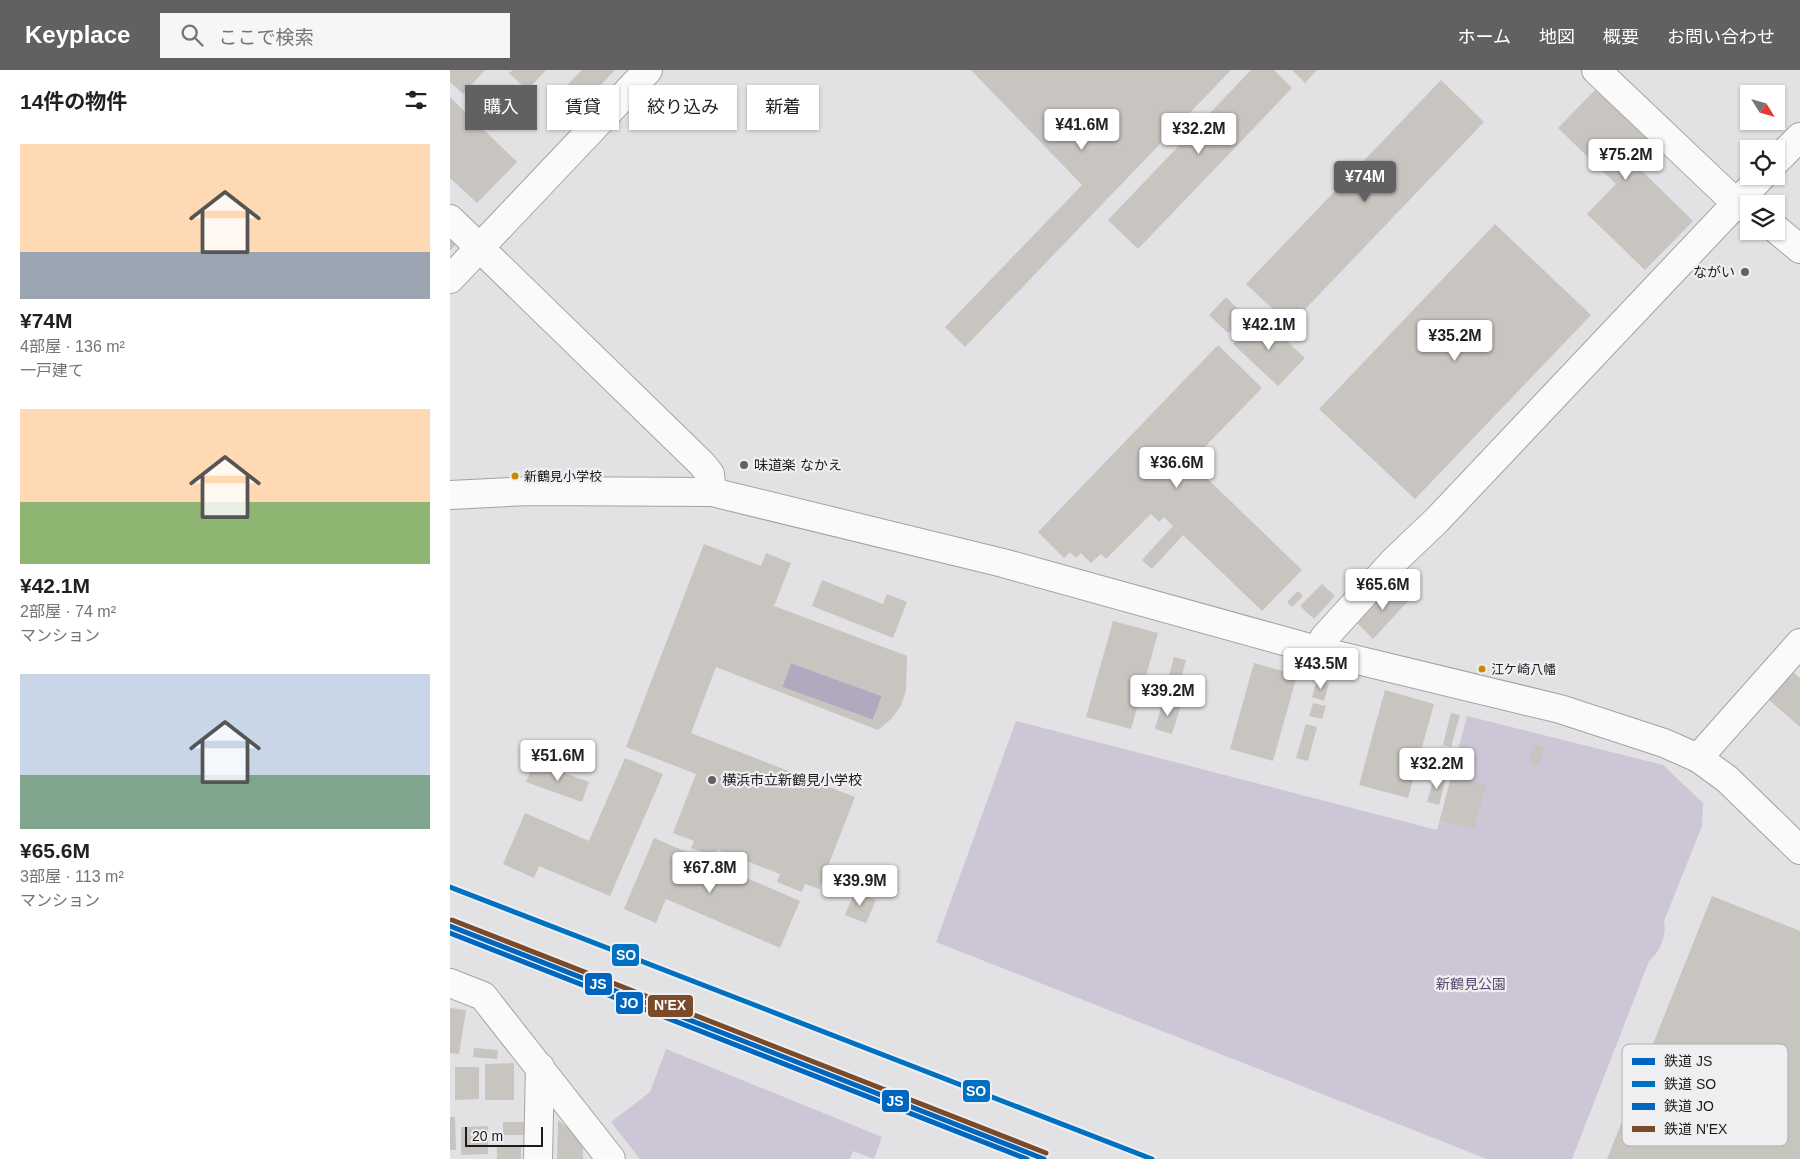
<!DOCTYPE html>
<html lang="ja">
<head>
<meta charset="utf-8">
<style>
  :root { --surface:#fff; --page:#f6f6f6; --text:#202124; --muted:#757577; --accent:#616062 }
  body { margin:0; font-family:Helvetica,"Noto Sans JP",sans-serif; background:var(--page); color:var(--text); height:100vh; display:flex; flex-direction:column; font-size:19px; white-space:nowrap }
  * { box-sizing:border-box; margin:0 }
  p { font-size:16px; color:var(--muted) }
  .icon { flex:none; width:28px; height:28px; fill:none; stroke:currentColor; stroke-width:2; stroke-linecap:round; stroke-linejoin:round }
  .map { position:relative; flex:1; overflow:hidden }
  .drawer { display:flex; flex-direction:column; background:var(--surface); width:450px }
  .drawer>* { flex:none }
  .guide { position:absolute; left:15px; top:15px; width:475px; height:45px; display:flex; gap:10px }
  .needle { width:32px; rotate:127deg }
  .fabs { position:absolute; left:1290px; top:15px; display:grid; gap:10px }
  .fabs a { display:grid; place-items:center; width:45px; height:45px; border-radius:0px; background:var(--surface); box-shadow:0 1px 4px #0004; font-size:25px }
  .scale { position:absolute; left:15px; bottom:12px; width:78px; box-sizing:border-box; padding-left:5px; border:2px solid #1c1b1d; border-top:0; font-size:14px; line-height:18px; white-space:nowrap; color:#1c1b1d; -webkit-text-stroke:4px #efeef1; paint-order:stroke }
  .price { position:absolute; translate:-50% -42px; padding:0 11px; border-radius:5px; background:#fff; color:#222; font-size:16px; line-height:32px; filter:drop-shadow(0 1px 2px #0008) }
  .price::after { content:''; position:absolute; left:50%; top:30px; width:15px; height:11px; margin-left:-8px; background:inherit; clip-path:polygon(0 0,100% 0,50% 100%) }
  .price.active { background:var(--accent); color:#fff }
  ul { padding:0; list-style:none }
  li { display:grid; align-content:center; gap:10px; height:265px; padding:0 20px }
  li span { display:grid; place-items:center; height:155px; border-radius:0px; color:#555 }
  li>.icon { margin-inline-start:auto }
  span .icon { width:90px; height:90px; fill:#fffc; stroke-width:1 }
  li b { font-size:21px }
  h2 { display:flex; justify-content:space-between; align-items:center; height:60px; padding:0 20px; font-size:21px }
  .chip { padding:0 18px; border-radius:0px; background:var(--surface); box-shadow:0 1px 4px #0004; font-size:18px; line-height:45px }
  .chip.active { background:var(--accent); color:#fff }
  header { display:flex; align-items:center; gap:30px; box-sizing:border-box; height:70px; padding:0 25px; background:var(--accent); color:#fff }
  header strong { font-size:24px }
  nav { display:flex; gap:28px; margin-inline-start:auto; font-size:18px }
  .search { width:350px; height:45px; background:var(--page); display:flex; align-items:center; gap:12px; box-sizing:border-box; padding:0 18px; border-radius:0px; color:var(--muted); font-size:19px }
  main { display:flex; flex:1; min-height:0 }
  .map>svg:first-child { display:block }
  .green { fill:#cdc6d7 }
  .water { fill:#b1aabe }
  .building { fill:#c8c4c0; fill-rule:evenodd }
  .lines { fill:none; stroke-linecap:round; stroke-linejoin:round }
  .minor-casing { stroke:#a3a2a4; stroke-width:30 }
  .minor { stroke:#fbfafb; stroke-width:28 }
  .rail-1-casing { stroke:#efeef1; stroke-width:9 }
  .rail-2-casing { stroke:#efeef1; stroke-width:9 }
  .rail-3-casing { stroke:#efeef1; stroke-width:9 }
  .rail-4-casing { stroke:#efeef1; stroke-width:9 }
  .rail-1 { stroke:#0065bd; stroke-width:5 }
  .rail-2 { stroke:#0071c1; stroke-width:5 }
  .rail-3 { stroke:#0067c0; stroke-width:5 }
  .rail-4 { stroke:#7a4b2a; stroke-width:5 }
  .poi-dot { fill:#616062; stroke:#efeef1; stroke-width:2 }
  .bus-dot { fill:#cb8a06; stroke:#efeef1; stroke-width:2 }
  .labels { text-anchor:middle; dominant-baseline:central; stroke-width:4.5; stroke-linejoin:round; paint-order:stroke }
  .bus-label { font-size:13px; fill:#1c1b1d; stroke:#efeef1; text-anchor:start }
  .poi-label { font-size:14px; fill:#1c1b1d; stroke:#efeef1; text-anchor:start }
  .park-label { font-size:14px; fill:#594874; stroke:#efeef1 }
  .key { fill:#efeef1; stroke:#b0afb1; stroke-width:1 }
  .key-label { font-size:14px; fill:#1c1b1d }
  .line-badge { stroke:#efeef1; stroke-width:2 }
  .badge-label { font-size:14px; text-anchor:middle; font-weight:bold; fill:#fff }
</style>
</head>
<body>
<header>
<strong>Keyplace</strong>
<div class="search"><svg class="icon" aria-label="search" viewBox="0 0 24 24"><circle cx="10" cy="10" r="6"/><path d="M15 15l6 6"/></svg>ここで検索</div>
<nav><a>ホーム</a><a>地図</a><a>概要</a><a>お問い合わせ</a></nav>
</header>
<main>
<section class="drawer">
<h2>14件の物件<svg class="icon" aria-label="filters" viewBox="0 0 24 24"><path d="M4 7h16M4 17h16"/><circle cx="9" cy="7" r="2"/><circle cx="15" cy="17" r="2"/></svg></h2>
<ul>
<li><span style="background:linear-gradient(#ffd9b3 70%,#9aa5b1 0)"><svg class="icon" aria-label="home" viewBox="0 0 24 24"><path d="M3 11l9-7 9 7M6 9v11h12V9"/></svg></span><div><b>¥74M</b><p>4部屋 · 136 m²</p><p>一戸建て</p></div></li>
<li><span style="background:linear-gradient(#ffd9b3 60%,#8fb573 0)"><svg class="icon" aria-label="home" viewBox="0 0 24 24"><path d="M3 11l9-7 9 7M6 9v11h12V9"/></svg></span><div><b>¥42.1M</b><p>2部屋 · 74 m²</p><p>マンション</p></div></li>
<li><span style="background:linear-gradient(#c9d6e8 65%,#7fa58c 0)"><svg class="icon" aria-label="home" viewBox="0 0 24 24"><path d="M3 11l9-7 9 7M6 9v11h12V9"/></svg></span><div><b>¥65.6M</b><p>3部屋 · 113 m²</p><p>マンション</p></div></li>
</ul>
</section>
<div class="map">
<svg width="1350" height="1089" viewBox="0 0 1350 1089">
  <rect width="100%" height="100%" fill="#e2e1e3"/>
  <g class="green">
    <path d="M1017,646L1213,695L1253,733L1252,756L1214,851C1217,864 1210,883 1199,891L1122,1089H1037L486,872L566,651L987,760Z"/>
    <polygon points="216,979 432,1067 424,1089 403,1081 400,1089 190,1089 161,1052 200,1022"/>
  </g>
  <polygon class="water" points="341,593 432,626 423,650 332,617"/>
  <g class="building">
    <polygon points="0,0 35,0 13,24 0,12"/>
    <polygon points="63,0 96,0 77,20 59,3"/>
    <polygon points="132,0 165,0 114,53 97,36"/>
    <polygon points="521,0 781,0 515,277 495,257 632,115"/>
    <polygon points="801,0 824,0 842,18 688,179 658,150"/>
    <polygon points="842,0 867,0 855,13"/>
    <polygon points="991,10 1034,52 840,255 796,214"/>
    <polygon points="1146,19 1211,82 1192,101 1243,151 1195,200 1137,144 1166,114 1108,58"/>
    <polygon points="0,27 67,92 27,133 0,108"/>
    <polygon points="1045,154 1141,245 965,429 869,339"/>
    <polygon points="0,166 7,173 0,181"/>
    <polygon points="776,227 795,246 778,263 759,245"/>
    <polygon points="810,246 855,288 828,316 783,274"/>
    <polygon points="768,275 812,318 740,392 852,500 812,541 733,465 702,499 692,490 723,456 714,447 709,452 701,444 656,489 651,484 641,493 631,483 626,488 620,482 614,488 588,462"/>
    <path d="M254,474L311,496L316,483L341,493L324,536L457,586L456,620L451,636L441,649L428,660L266,597L241,663L405,727L369,819L355,814L352,822L327,812L330,804L268,780L263,786L241,778L244,771L223,763L246,704L176,677ZM341,593L432,626L423,650L332,617Z"/>
    <polygon points="372,510 433,534 437,524 457,532 443,568 362,536"/>
    <polygon points="943,513 960,529 923,569 907,553"/>
    <polygon points="872,514 885,526 864,549 850,536"/>
    <polygon points="848,521 853,526 842,537 837,532"/>
    <polygon points="663,551 708,563 681,659 636,647"/>
    <polygon points="724,587 736,590 726,628 714,624"/>
    <polygon points="804,593 847,605 823,691 780,679"/>
    <polygon points="1343,602 1350,608 1350,657 1319,630"/>
    <polygon points="867,610 879,613 874,631 862,627"/>
    <polygon points="935,620 984,634 958,728 909,715"/>
    <polygon points="713,630 731,635 722,664 705,659"/>
    <polygon points="863,633 876,636 872,649 859,646"/>
    <polygon points="1001,643 1010,645 1001,677 993,675"/>
    <polygon points="856,654 867,657 858,691 846,688"/>
    <polygon points="1084,674 1094,677 1088,696 1079,693"/>
    <polygon points="991,683 1003,686 999,699 987,696"/>
    <polygon points="175,688 213,704 160,826 89,796 84,808 53,794 75,743 139,771"/>
    <polygon points="84,692 139,712 132,732 76,712"/>
    <polygon points="985,705 996,708 989,735 977,732"/>
    <polygon points="1002,706 1036,715 1024,759 990,750"/>
    <polygon points="204,768 350,831 330,878 216,829 206,853 174,839"/>
    <polygon points="405,821 426,830 416,853 395,845"/>
    <polygon points="1262,826 1350,861 1350,1089 1157,1089"/>
    <polygon points="0,938 16,940 9,984 0,983"/>
    <polygon points="24,978 48,980 47,989 23,987"/>
    <polygon points="64,993 64,1030 35,1030 35,994"/>
    <polygon points="5,997 29,997 29,1029 5,1030"/>
    <polygon points="0,1047 5,1047 6,1080 0,1080"/>
    <polygon points="108,1050 133,1071 133,1089 107,1089"/>
    <rect x="53" y="1052" width="22" height="13"/>
    <polygon points="38,1056 38,1084 11,1085 11,1057"/>
    <polygon points="71,1075 71,1089 47,1089 47,1076"/>
  </g>
  <g class="lines">
    <defs>
      <g id="minor">
        <polyline points="1146,0 1286,133 1299,140"/>
        <polyline points="1326,91 1350,67"/>
        <polyline points="0,149 252,394 260,404 262,422"/>
        <polyline points="1326,159 1350,179"/>
        <polyline points="0,209 198,0"/>
        <polyline points="0,425 79,421 262,422 553,493 870,581 1110,639 1214,673 1248,688 1277,709 1350,780"/>
        <polyline points="870,581 874,568 943,492 987,450 1312,106"/>
        <polyline points="1248,688 1350,573"/>
        <polyline points="0,913 33,926 161,1089"/>
        <polyline points="88,1089 90,997"/>
      </g>
    </defs>
    <use href="#minor" class="minor-casing"/>
    <use href="#minor" class="minor"/>
    <defs>
      <polyline id="rail-1" points="0,856 594,1089"/>
      <polyline id="rail-2" points="0,817 702,1089"/>
      <polyline id="rail-3" points="0,863 577,1089"/>
      <polyline id="rail-4" points="2,850 596,1083"/>
    </defs>
    <use href="#rail-1" class="rail-1-casing"/>
    <use href="#rail-2" class="rail-2-casing"/>
    <use href="#rail-3" class="rail-3-casing"/>
    <use href="#rail-4" class="rail-4-casing"/>
    <use href="#rail-1" class="rail-1"/>
    <use href="#rail-2" class="rail-2"/>
    <use href="#rail-3" class="rail-3"/>
    <use href="#rail-4" class="rail-4"/>
  </g>
  <g class="poi-dot">
    <circle cx="1295" cy="202" r="5"/>
    <circle cx="294" cy="395" r="5"/>
    <circle cx="262" cy="710" r="5"/>
  </g>
  <g class="bus-dot">
    <circle cx="65" cy="406" r="4.5"/>
    <circle cx="1032" cy="599" r="4.5"/>
  </g>
  <g class="labels">
    <g class="bus-label">
      <text x="74" y="406">新鶴見小学校</text>
      <text x="1041" y="599">江ケ崎八幡</text>
    </g>
    <g class="poi-label">
      <text x="1285" y="202" text-anchor="end">ながい</text>
      <text x="304" y="395">味道楽 なかえ</text>
      <text x="272" y="710">横浜市立新鶴見小学校</text>
    </g>
    <g class="park-label">
      <text x="1021" y="914">新鶴見公園</text>
    </g>
  </g>
  <rect x="1172" y="974" width="166" height="102" rx="8" class="key"/>
  <rect x="1182" y="988" width="23" height="7" fill="#0065bd"/>
  <rect x="1182" y="1011" width="23" height="6" fill="#0071c1"/>
  <rect x="1182" y="1033" width="23" height="7" fill="#0067c0"/>
  <rect x="1182" y="1056" width="23" height="6" fill="#7a4b2a"/>
  <g class="key-label">
    <text x="1214" y="996">鉄道 JS</text>
    <text x="1214" y="1019">鉄道 SO</text>
    <text x="1214" y="1041">鉄道 JO</text>
    <text x="1214" y="1064">鉄道 N'EX</text>
  </g>
  <g class="line-badge">
    <rect x="161" y="873" width="29" height="24" rx="5" fill="#0071c1"/>
    <rect x="134" y="902" width="29" height="24" rx="5" fill="#0065bd"/>
    <rect x="165" y="921" width="29" height="24" rx="5" fill="#0067c0"/>
    <rect x="197" y="924" width="47" height="24" rx="5" fill="#7a4b2a"/>
    <rect x="512" y="1009" width="29" height="24" rx="5" fill="#0071c1"/>
    <rect x="431" y="1019" width="29" height="24" rx="5" fill="#0065bd"/>
  </g>
  <g class="badge-label">
    <text x="176" y="890">SO</text>
    <text x="148" y="919">JS</text>
    <text x="179" y="938">JO</text>
    <text x="220" y="940">N'EX</text>
    <text x="526" y="1026">SO</text>
    <text x="445" y="1036">JS</text>
  </g>
</svg>
<div class="fabs">
<a><svg class="needle" viewBox="-14 -14 28 28"><path d="M0-13l5 13h-10z" fill="#e53935"/><path d="M0 13l5-13h-10z" fill="#757577"/></svg></a>
<a><svg class="icon" aria-label="locate" viewBox="0 0 24 24"><circle cx="12" cy="12" r="6"/><path d="M12 2v4M12 18v4M2 12h4M18 12h4"/></svg></a>
<a><svg class="icon" aria-label="layers" viewBox="0 0 24 24"><path d="M12 4l9 5-9 5-9-5zM3 14l9 5 9-5"/></svg></a>
</div>
<div class="scale">20 m</div>
<b class="price" style="left:632px;top:81px">¥41.6M</b>
<b class="price" style="left:749px;top:85px">¥32.2M</b>
<b class="price" style="left:1176px;top:111px">¥75.2M</b>
<b class="price active" style="left:915px;top:133px">¥74M</b>
<b class="price" style="left:819px;top:281px">¥42.1M</b>
<b class="price" style="left:1005px;top:292px">¥35.2M</b>
<b class="price" style="left:727px;top:419px">¥36.6M</b>
<b class="price" style="left:933px;top:541px">¥65.6M</b>
<b class="price" style="left:871px;top:620px">¥43.5M</b>
<b class="price" style="left:718px;top:647px">¥39.2M</b>
<b class="price" style="left:108px;top:712px">¥51.6M</b>
<b class="price" style="left:987px;top:720px">¥32.2M</b>
<b class="price" style="left:260px;top:824px">¥67.8M</b>
<b class="price" style="left:410px;top:837px">¥39.9M</b>
<div class="guide">
<a class="chip active">購入</a>
<a class="chip">賃貸</a>
<a class="chip">絞り込み</a>
<a class="chip">新着</a>
</div>
</div>
</main>
</body>
</html>
